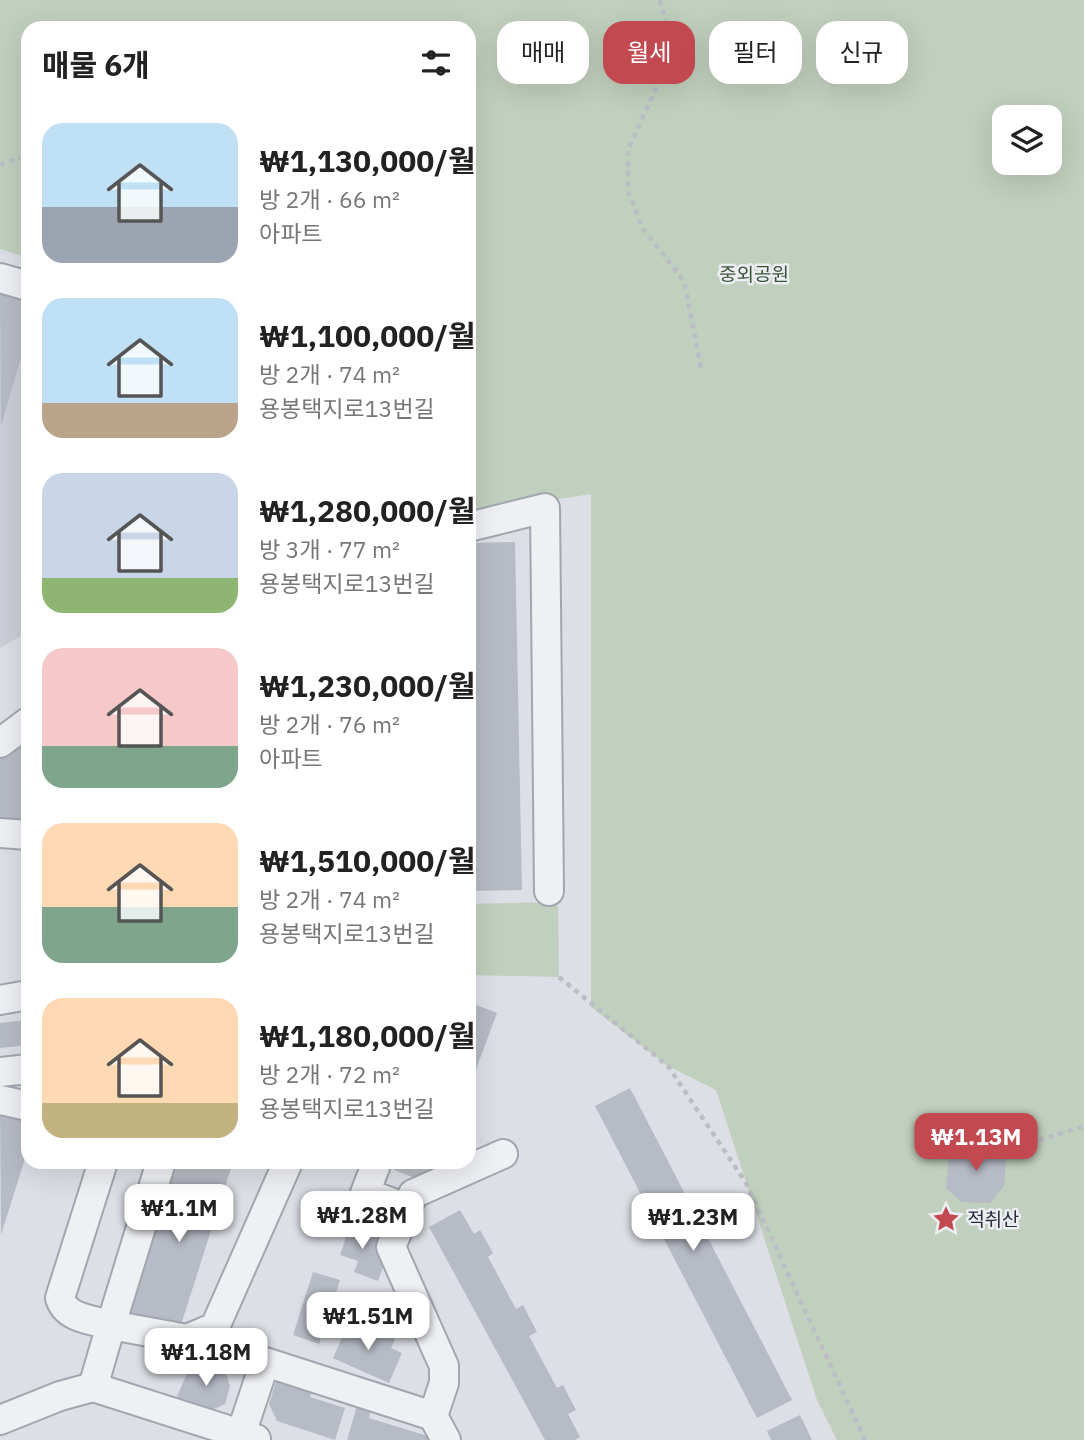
<!DOCTYPE html>
<html lang="ko">
<head>
<meta charset="utf-8">
<style>
  :root { --surface:#fff; --page:#f6f6f6; --text:#222; --muted:#767676; --accent:#c34951 }
  body { margin:0; font-family:"IBM Plex Sans","Noto Sans KR",sans-serif; background:var(--page); color:var(--text); height:100vh; display:flex; flex-direction:column; font-size:26px; white-space:nowrap }
  * { box-sizing:border-box; margin:0 }
  p { font-size:23px; color:var(--muted) }
  .icon { flex:none; width:38px; height:38px; fill:none; stroke:currentColor; stroke-width:2; stroke-linecap:round; stroke-linejoin:round }
  .map { position:relative; flex:1; overflow:hidden }
  .side { position:absolute; left:21px; top:21px; width:455px; height:1148px; display:flex; flex-direction:column; background:var(--surface); border-radius:21px; box-shadow:0 7px 28px #0002 }
  .side>* { flex:none }
  .top-card { position:absolute; left:497px; top:21px; width:481px; height:63px; display:flex; gap:14px }
  .fabs { position:absolute; left:992px; top:105px; display:grid; gap:14px }
  .fabs a { display:grid; place-items:center; width:70px; height:70px; border-radius:14px; background:var(--surface); box-shadow:0 7px 28px #0002; font-size:35px }
  .price { position:absolute; translate:-50% -60px; padding:0 16px; border-radius:14px; background:#fff; color:#222; font-size:23px; line-height:46px; filter:drop-shadow(0 2px 4px #0008) }
  .price::after { content:''; position:absolute; left:50%; top:42px; width:21px; height:16px; margin-left:-10px; background:inherit; clip-path:polygon(0 0,100% 0,50% 100%) }
  .price.selected { background:var(--accent); color:#fff }
  ul { padding:0; list-style:none }
  li { display:flex; align-items:center; gap:21px; height:175px; padding:0 21px }
  li span { display:grid; place-items:center; flex:none; width:196px; height:140px; border-radius:21px; color:#555 }
  li>.icon { margin-inline-start:auto }
  span .icon { width:84px; height:84px; fill:#fffc; stroke-width:1 }
  li b { font-size:30px }
  h2 { display:flex; justify-content:space-between; align-items:center; height:84px; padding:0 21px; font-size:30px }
  .chip { padding:0 24px; border-radius:21px; background:var(--surface); box-shadow:0 7px 28px #0002; font-size:24px; line-height:63px }
  .chip.selected { background:var(--accent); color:#fff }
  .map>svg:first-child { display:block }
  .built { fill:#cbced6 }
  .green { fill:#c1cfbe; fill-rule:evenodd }
  .building { fill:#b7bbc5 }
  .lines { fill:none; stroke-linecap:round; stroke-linejoin:round }
  .minor-casing { stroke:#a2a6ae; stroke-width:32 }
  .path { stroke:#bbbdc4; stroke-width:4.5; stroke-dasharray:5 5; stroke-linecap:butt }
  .minor { stroke:#eff0f4; stroke-width:28 }
  .labels { text-anchor:middle; dominant-baseline:central; stroke-width:5; stroke-linejoin:round; paint-order:stroke }
  .park-label { font-size:19px; fill:#395536; stroke:#eceef3 }
  .poi-label { font-size:19px; fill:#272d3a; stroke:#eceef3; text-anchor:start }
</style>
</head>
<body>
<div class="map">
<svg width="1084" height="1440" viewBox="0 0 1084 1440">
  <rect width="100%" height="100%" fill="#dcdfe5"/>
  <polygon class="built" points="0,275 28,279 28,632 0,648"/>
  <g class="green">
    <path d="M0,0H1084V1440H837L817,1400L716,1090L668,1066L591,1007V494L469,513V28H28V258L0,249ZM1004,117H1050V163H1004Z"/>
    <polygon points="558,902 559,977 469,975 469,904"/>
  </g>
  <g class="building">
    <polygon points="0,293 28,301 28,334 1,426"/>
    <polygon points="515,542 522,890 473,891 469,543"/>
    <polygon points="23,742 28,743 28,826 0,825 0,756"/>
    <polygon points="469,1002 497,1013 469,1088"/>
    <polygon points="27,1020 28,1045 0,1048 0,1023"/>
    <polygon points="630,1088 792,1400 757,1418 595,1106"/>
    <polygon points="0,1111 28,1123 28,1149 1,1235"/>
    <polygon points="964,1143 988,1143 1006,1157 1004,1186 990,1203 962,1202 946,1188 949,1157"/>
    <polygon points="177,1162 233,1162 178,1334 127,1318"/>
    <polygon points="397,1162 441,1162 433,1185 394,1170"/>
    <polygon points="460,1210 474,1234 480,1230 493,1253 488,1257 516,1309 523,1305 537,1332 529,1336 557,1388 563,1385 576,1410 568,1414 580,1437 575,1440 545,1440 429,1227"/>
    <polygon points="335,1223 382,1239 377,1252 387,1256 378,1281 354,1272 358,1261 340,1255 346,1237 332,1232"/>
    <polygon points="313,1272 340,1280 319,1344 293,1335"/>
    <polygon points="350,1320 395,1339 391,1348 402,1353 389,1383 333,1358"/>
    <polygon points="223,1364 230,1386 225,1404 210,1411 176,1399 188,1371"/>
    <polygon points="278,1375 314,1387 310,1397 345,1408 335,1440 277,1421 269,1404"/>
    <polygon points="357,1406 371,1410 369,1418 431,1437 430,1440 347,1440"/>
    <polygon points="800,1415 812,1440 771,1440 767,1431"/>
  </g>
  <g class="lines">
    <defs>
      <g id="minor">
        <polyline points="0,278 28,286"/>
        <polyline points="469,527 545,508 549,891"/>
        <polyline points="0,743 28,722"/>
        <polyline points="0,833 28,835"/>
        <polyline points="0,1000 28,995"/>
        <polyline points="0,1072 28,1069"/>
        <polyline points="0,1100 28,1106"/>
        <polyline points="161,1162 111,1325 187,1339 215,1327 288,1162"/>
        <polyline points="377,1162 365,1193 407,1208"/>
        <path d="M93,1387L111,1325C93,1320 66,1319 60,1298L103,1162"/>
        <polyline points="433,1416 444,1383 444,1366 391,1247 413,1194 503,1154"/>
        <polyline points="0,1420 60,1396 93,1387 256,1439"/>
        <polyline points="241,1434 265,1362 433,1416 446,1440"/>
      </g>
    </defs>
    <use href="#minor" class="minor-casing"/>
    <g class="path">
      <polyline points="660,0 668,33 662,75 628,150 628,191 643,229 684,281 702,373"/>
      <polyline points="0,165 20,157"/>
      <polyline points="559,977 668,1066 746,1183 865,1440"/>
      <polyline points="1020,1146 1084,1126"/>
    </g>
    <use href="#minor" class="minor"/>
  </g>
  <defs>
    <symbol id="sight-bare" viewBox="-9 -9 18 18"><path d="M0-6L1.8-2.2L6-1.7L2.9 1.2L3.7 5.4L0 3.3L-3.7 5.4L-2.9 1.2L-6-1.7L-1.8-2.2Z" fill="#c34951" stroke="#eceef3" stroke-width="2.5" paint-order="stroke"/></symbol>
  </defs>
  <g fill-rule="evenodd">
    <use href="#sight-bare" x="927" y="1200" width="38" height="38"/>
  </g>
  <g class="labels">
    <g class="park-label">
      <text x="754" y="274">중외공원</text>
    </g>
    <g class="poi-label">
      <text x="967" y="1219">적취산</text>
    </g>
  </g>
</svg>
<div class="fabs">
<a><svg class="icon" aria-label="layers" viewBox="0 0 24 24"><path d="M12 4l9 5-9 5-9-5zM3 14l9 5 9-5"/></svg></a>
</div>
<b class="price selected" style="left:976px;top:1173px">₩1.13M</b>
<b class="price" style="left:179px;top:1244px">₩1.1M</b>
<b class="price" style="left:362px;top:1251px">₩1.28M</b>
<b class="price" style="left:693px;top:1253px">₩1.23M</b>
<b class="price" style="left:368px;top:1352px">₩1.51M</b>
<b class="price" style="left:206px;top:1388px">₩1.18M</b>
<div class="top-card">
<a class="chip">매매</a>
<a class="chip selected">월세</a>
<a class="chip">필터</a>
<a class="chip">신규</a>
</div>
<section class="side">
<h2>매물 6개<svg class="icon" aria-label="filters" viewBox="0 0 24 24"><path d="M4 7h16M4 17h16"/><circle cx="9" cy="7" r="2"/><circle cx="15" cy="17" r="2"/></svg></h2>
<ul>
<li><span style="background:linear-gradient(#bfe0f5 60%,#9aa5b1 0)"><svg class="icon" aria-label="home" viewBox="0 0 24 24"><path d="M3 11l9-7 9 7M6 9v11h12V9"/></svg></span><div><b>₩1,130,000/월</b><p>방 2개 · 66 m²</p><p>아파트</p></div></li>
<li><span style="background:linear-gradient(#bfe0f5 75%,#b9a48a 0)"><svg class="icon" aria-label="home" viewBox="0 0 24 24"><path d="M3 11l9-7 9 7M6 9v11h12V9"/></svg></span><div><b>₩1,100,000/월</b><p>방 2개 · 74 m²</p><p>용봉택지로13번길</p></div></li>
<li><span style="background:linear-gradient(#c9d6e8 75%,#8fb573 0)"><svg class="icon" aria-label="home" viewBox="0 0 24 24"><path d="M3 11l9-7 9 7M6 9v11h12V9"/></svg></span><div><b>₩1,280,000/월</b><p>방 3개 · 77 m²</p><p>용봉택지로13번길</p></div></li>
<li><span style="background:linear-gradient(#f6c9c9 70%,#7fa58c 0)"><svg class="icon" aria-label="home" viewBox="0 0 24 24"><path d="M3 11l9-7 9 7M6 9v11h12V9"/></svg></span><div><b>₩1,230,000/월</b><p>방 2개 · 76 m²</p><p>아파트</p></div></li>
<li><span style="background:linear-gradient(#ffd9b3 60%,#7fa58c 0)"><svg class="icon" aria-label="home" viewBox="0 0 24 24"><path d="M3 11l9-7 9 7M6 9v11h12V9"/></svg></span><div><b>₩1,510,000/월</b><p>방 2개 · 74 m²</p><p>용봉택지로13번길</p></div></li>
<li><span style="background:linear-gradient(#ffd9b3 75%,#c2b280 0)"><svg class="icon" aria-label="home" viewBox="0 0 24 24"><path d="M3 11l9-7 9 7M6 9v11h12V9"/></svg></span><div><b>₩1,180,000/월</b><p>방 2개 · 72 m²</p><p>용봉택지로13번길</p></div></li>
</ul>
</section>
</div>
</body>
</html>
